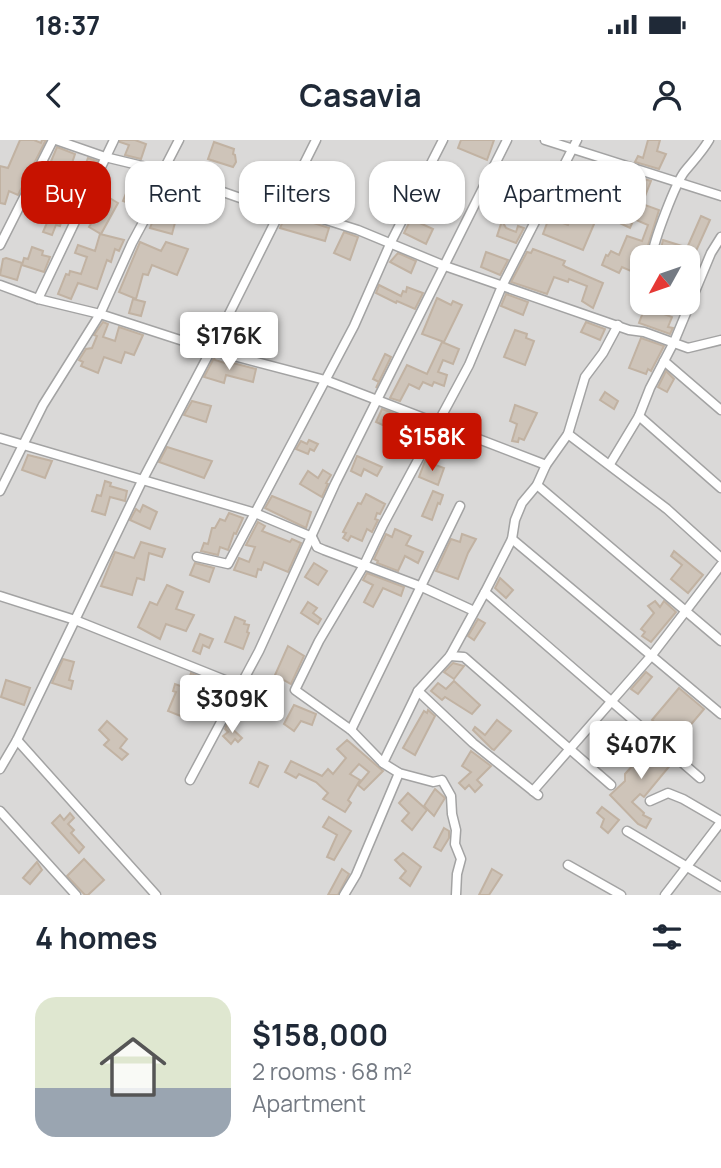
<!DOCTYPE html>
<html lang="en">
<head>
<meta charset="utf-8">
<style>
  :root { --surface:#fff; --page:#f2f2f3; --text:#1f2937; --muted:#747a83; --accent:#c71200 }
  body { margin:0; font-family:Manrope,sans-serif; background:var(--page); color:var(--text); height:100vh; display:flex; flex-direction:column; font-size:26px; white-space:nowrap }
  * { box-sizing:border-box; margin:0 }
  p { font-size:23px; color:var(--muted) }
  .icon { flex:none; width:38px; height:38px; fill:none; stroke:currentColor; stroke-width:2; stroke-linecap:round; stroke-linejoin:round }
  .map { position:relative; height:755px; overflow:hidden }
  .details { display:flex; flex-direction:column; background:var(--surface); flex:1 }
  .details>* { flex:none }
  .hud { position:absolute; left:21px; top:21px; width:679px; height:63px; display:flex; gap:14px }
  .needle { width:46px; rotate:230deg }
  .tools { position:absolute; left:630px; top:105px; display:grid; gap:14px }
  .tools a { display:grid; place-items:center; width:70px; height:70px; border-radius:14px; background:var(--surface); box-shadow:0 2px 5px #0004; font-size:35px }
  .price { position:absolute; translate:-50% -60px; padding:0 16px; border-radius:7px; background:#fff; color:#222; font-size:23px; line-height:46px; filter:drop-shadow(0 2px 4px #0008) }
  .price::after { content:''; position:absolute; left:50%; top:42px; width:21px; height:16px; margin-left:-10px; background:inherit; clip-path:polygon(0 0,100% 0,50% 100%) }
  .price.selected { background:var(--accent); color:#fff }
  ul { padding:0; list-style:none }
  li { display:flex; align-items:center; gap:21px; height:175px; padding:0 35px }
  li span { display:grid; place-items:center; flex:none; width:196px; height:140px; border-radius:21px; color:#555 }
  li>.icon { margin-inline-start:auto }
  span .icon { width:84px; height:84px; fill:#fffc; stroke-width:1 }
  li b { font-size:30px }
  h2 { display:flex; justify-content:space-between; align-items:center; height:84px; padding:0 35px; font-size:30px }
  .pill { padding:0 24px; border-radius:21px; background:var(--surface); box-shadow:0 2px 5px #0004; font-size:24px; line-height:63px }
  .pill.selected { background:var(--accent); color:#fff }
  .status { display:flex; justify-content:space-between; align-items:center; height:49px; padding:0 35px; background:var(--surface); direction:ltr }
  .status svg { height:19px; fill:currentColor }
  header { display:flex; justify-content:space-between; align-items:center; height:91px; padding:0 35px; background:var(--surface); font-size:32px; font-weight:700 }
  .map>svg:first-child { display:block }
  .residential { fill:#dad9d8; fill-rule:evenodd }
  .building { fill:#cec4b9; stroke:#c1b2a2; stroke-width:2 }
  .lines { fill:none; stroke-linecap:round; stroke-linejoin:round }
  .minor-casing { stroke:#a3a3a3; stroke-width:11 }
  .minor { stroke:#fff; stroke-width:8 }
</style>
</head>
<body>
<div class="status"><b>18:37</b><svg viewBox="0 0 49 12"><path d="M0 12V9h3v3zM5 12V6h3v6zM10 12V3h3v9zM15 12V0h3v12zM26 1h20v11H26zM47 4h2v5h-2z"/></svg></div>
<header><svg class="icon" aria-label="back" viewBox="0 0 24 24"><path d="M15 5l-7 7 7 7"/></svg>Casavia<svg class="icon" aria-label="person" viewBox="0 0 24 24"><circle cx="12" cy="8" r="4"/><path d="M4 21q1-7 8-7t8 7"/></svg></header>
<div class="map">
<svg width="721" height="755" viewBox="0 0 721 755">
  <rect width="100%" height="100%" fill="#eeebe0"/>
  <path class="residential" d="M0,0H721V755H0ZM642,117H688V163H642Z"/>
  <g class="building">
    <polygon points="20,0 34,0 41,3 42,0 46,0 18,55 9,51 5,64 0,63 0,26 8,28"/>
    <polygon points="120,0 135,0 146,4 141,19 125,15 129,5 120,2"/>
    <polygon points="461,0 494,0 487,20 458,8"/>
    <polygon points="648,0 660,0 657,11 666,14 659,29 635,22 638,16 643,18"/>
    <polygon points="214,2 234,9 233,14 235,15 236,22 233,27 208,19"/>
    <polygon points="57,7 75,14 70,29 82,33 88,18 97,21 83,51 73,47 67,59 77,63 68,81 62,79 60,86 56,85 52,95 43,92 59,55 51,51 55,42 44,38"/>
    <polygon points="269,37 286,43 279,59 263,55"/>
    <polygon points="641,38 651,41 642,64 659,70 646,112 641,110 633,132 622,127 619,133 602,125 606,115 608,116 611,111 619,115 627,96 642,101 648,85 634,79 630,88 611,79 619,52 626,53 627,50 635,53"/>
    <polygon points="169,40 216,56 210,71 165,55"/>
    <polygon points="129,46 141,52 139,57 148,60 143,69 123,61"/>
    <polygon points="316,49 343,59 337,76 293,60 298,50 314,55"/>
    <polygon points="108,57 118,63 101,94 89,87"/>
    <polygon points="574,69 597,77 583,110 543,94 549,78 568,85"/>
    <polygon points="156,73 176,79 172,94 150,88"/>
    <polygon points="286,74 329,88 325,101 280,88"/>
    <polygon points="701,76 710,80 696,111 687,108"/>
    <polygon points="411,79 433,89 426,104 404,93"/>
    <polygon points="502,81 506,88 516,92 518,86 524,88 516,103 497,96"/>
    <polygon points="344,92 358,97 350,120 334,113"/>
    <polygon points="100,94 124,100 119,111 115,109 111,122 107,120 97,149 78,143 71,159 58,154 66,134 69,135 70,131 81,134 87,117 75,113 78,105 95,111"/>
    <polygon points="663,100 685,107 681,117 659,117"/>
    <polygon points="140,102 161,111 166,102 188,109 177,135 152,125 148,135 143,134 136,159 119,152"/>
    <polygon points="32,107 43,111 42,115 50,117 44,132 22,125 24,118 28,119"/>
    <polygon points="533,109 565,121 563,125 566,127 603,143 593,168 582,161 587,146 569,139 568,142 554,137 547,154 511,142 527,112 531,113"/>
    <polygon points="486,112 508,120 500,135 481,127"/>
    <polygon points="398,113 416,121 411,133 390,122"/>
    <polygon points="6,118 22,123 17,140 0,135 3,119"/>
    <polygon points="379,145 401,156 403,151 406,152 407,147 423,153 415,169 397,161 396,163 376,153"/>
    <polygon points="506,154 528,162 523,175 501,166"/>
    <polygon points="437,158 451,165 453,161 462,165 444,202 422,194"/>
    <polygon points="133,159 145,162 141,176 129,173"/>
    <polygon points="645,167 672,177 668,187 673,188 670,194 639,183"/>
    <polygon points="103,182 108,184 103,197 115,201 119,187 143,195 134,215 125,212 121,223 104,217 98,233 81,226 83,222 79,220 86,209 92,208 97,196 94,195"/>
    <polygon points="586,182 605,189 600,200 581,192"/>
    <polygon points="231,184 251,189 246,206 225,200"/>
    <polygon points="187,186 210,192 208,199 185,193"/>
    <polygon points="515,190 527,194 526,198 534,201 525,225 504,217"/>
    <polygon points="641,198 664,206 651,231 648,229 646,234 629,228"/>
    <polygon points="442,202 459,209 453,224 443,220 438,232 447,235 444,246 434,242 432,246 423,242 419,249 409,244 400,261 390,258 407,225 427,234"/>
    <polygon points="385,214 391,217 376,248 379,242 373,239"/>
    <polygon points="214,218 215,220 228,224 229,222 256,229 253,242 226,235 224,243 204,237"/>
    <polygon points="666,231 674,239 667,252 658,247"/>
    <polygon points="605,252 618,261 614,269 600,260"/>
    <polygon points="192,261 211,266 206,282 184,275"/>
    <polygon points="515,265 537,273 524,300 519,298 518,302 512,301 517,284 510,281"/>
    <polygon points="382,269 393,273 387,287 376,282"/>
    <polygon points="309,300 318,304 314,311 310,309 308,314 296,309 301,301 307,304"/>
    <polygon points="167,307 212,321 204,338 159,322"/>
    <polygon points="28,315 52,321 45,338 22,330"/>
    <polygon points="357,316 382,327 377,336 364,329 361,336 351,331"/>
    <polygon points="425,321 444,328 438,345 419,337"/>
    <polygon points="323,330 331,335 326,343 328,344 322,357 300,344 308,331 318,338"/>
    <polygon points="105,341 111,343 110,346 127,351 125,361 110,357 105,375 92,371 97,355 101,356"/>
    <polygon points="433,351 443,355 440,364 438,363 432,380 422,376"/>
    <polygon points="366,354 385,364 380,374 377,373 375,379 378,380 372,392 367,389 362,401 351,396 348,401 343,398 346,393 343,392 358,363 361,364"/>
    <polygon points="272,356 311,372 306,388 265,368"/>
    <polygon points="143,365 157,372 150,389 130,380 136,369 140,372"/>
    <polygon points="229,373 243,378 236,394 234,393 228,410 220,407 218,415 201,411 204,403 208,404 212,388 215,388 220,379 225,381"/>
    <polygon points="258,382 265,386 262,391 290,402 292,399 301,403 288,432 264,422 261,430 258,429 256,437 234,430 239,418 249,422 255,407 246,405"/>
    <polygon points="395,389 411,396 406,405 423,412 418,423 405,416 398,431 377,423 378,421 374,419 386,394 392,397"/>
    <polygon points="462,394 476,399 468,413 458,439 436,431 451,399 460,402"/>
    <polygon points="141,402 165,409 162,417 149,413 144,440 137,438 132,455 101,446 115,412 134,418"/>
    <polygon points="674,411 703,435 688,453 671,439 682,425 671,416"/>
    <polygon points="195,423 214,428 209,442 190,435"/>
    <polygon points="314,423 327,431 318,445 305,437"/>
    <polygon points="367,433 404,447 401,456 383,448 373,467 364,462 373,445 363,440"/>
    <polygon points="500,438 513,450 506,458 495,448"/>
    <polygon points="167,445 183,452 176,469 194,475 186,491 166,484 160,499 138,487 150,462 157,465"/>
    <polygon points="655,461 660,467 664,461 676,472 651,502 642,496 645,492 641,489 654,473 648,466"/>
    <polygon points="308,462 317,468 313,473 321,479 318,484 301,473"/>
    <polygon points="235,477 245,481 244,484 249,485 247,492 249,493 243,509 225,502"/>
    <polygon points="478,479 485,483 474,500 468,496"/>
    <polygon points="200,494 213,499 209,508 203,505 200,514 193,511"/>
    <polygon points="288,506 304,516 291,544 275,535"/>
    <polygon points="63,519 74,522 69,540 73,541 71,549 52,543"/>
    <polygon points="453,523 464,526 454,539 444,532"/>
    <polygon points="646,532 652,537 638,554 631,549"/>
    <polygon points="191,533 205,539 188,579 168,571 176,552 173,551 175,544 186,548"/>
    <polygon points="6,540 30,548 24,565 1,557"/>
    <polygon points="454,541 480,565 472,574 445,557 442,560 431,551 438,543 446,549"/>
    <polygon points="679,548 704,569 677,601 652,580"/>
    <polygon points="294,565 316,574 312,585 301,581 294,591 284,584"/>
    <polygon points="428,570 435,576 415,615 403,608 424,571 427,573"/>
    <polygon points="497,580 511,591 494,610 492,609 473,590 475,587 485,595"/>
    <polygon points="107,581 127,599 120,608 128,614 122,620 104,605 109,600 99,590"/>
    <polygon points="227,584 242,598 238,602 235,599 231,604 223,596 228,592 225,589"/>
    <polygon points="347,600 383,631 364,650 358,645 369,632 359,624 350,634 360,640 348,660 351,663 345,672 323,659 328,653 316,642 299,634 296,638 285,632 291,621 322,636 328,629 333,634 346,618 337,609"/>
    <polygon points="651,604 672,623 644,657 640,654 632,662 644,673 643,675 651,679 646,688 638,684 610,655 625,641 625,634 635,623 630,619 641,607 645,610"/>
    <polygon points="471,611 491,626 477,640 482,645 475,652 469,645 465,649 459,643 471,632 462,626"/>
    <polygon points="259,622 268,626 258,647 250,643"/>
    <polygon points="435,649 445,658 434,676 424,666"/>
    <polygon points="408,653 427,670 412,690 402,681 409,673 399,663"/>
    <polygon points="602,667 619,680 608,693 601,687 604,679 597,673"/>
    <polygon points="70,673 74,678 68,684 74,690 71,693 84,707 79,713 52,683 60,675 64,680"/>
    <polygon points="329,677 351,691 334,720 327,717 337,695 323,687"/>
    <polygon points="444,688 449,691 449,698 441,711 434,707"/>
    <polygon points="403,713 421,727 410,746 400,738 406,731 395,720"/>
    <polygon points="84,719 104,740 88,755 85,755 67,736"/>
    <polygon points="37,722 42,730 30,744 23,738"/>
    <polygon points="342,729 349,734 338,755 328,755"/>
    <polygon points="492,729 502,735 489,755 479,755"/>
  </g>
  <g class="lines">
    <defs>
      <g id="minor">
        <polyline points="56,0 105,17 163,31 246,60 282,66 358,90 445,126 629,190 644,192 688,208 721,200"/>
        <polyline points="545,0 721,56"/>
        <polyline points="0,105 53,0"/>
        <path d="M652,117C653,102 676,42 685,31C694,20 702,12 709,0"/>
        <polyline points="0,145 38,159 100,174 211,210 325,240 546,325"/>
        <polyline points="38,159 114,0"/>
        <polyline points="664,221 721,270"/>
        <polyline points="639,276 721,348"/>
        <polyline points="568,294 667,369 721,418"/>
        <polyline points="0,298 255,373 312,397 317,407 324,410 422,447 474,471"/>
        <polyline points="610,324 639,276 650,248 674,202 711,113 721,97"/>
        <polyline points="537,345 721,501"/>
        <polyline points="0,351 43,265 100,174 132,103 161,49 163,31 179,0"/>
        <polyline points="512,399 721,574"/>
        <polyline points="197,417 228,424 354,186 391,102 443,0"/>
        <polyline points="485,452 700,638"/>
        <polyline points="0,456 75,480 17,600 0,629"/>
        <polyline points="450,516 464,517 611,645"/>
        <polyline points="240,546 75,480 142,341 211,210 316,0"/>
        <polyline points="418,551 473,603 538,655"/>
        <polyline points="351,590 460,366"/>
        <polyline points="17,600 156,755"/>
        <polyline points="383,623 418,551 450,516 485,452 512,399 515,380 522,363 537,345 546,325 568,294 585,237 603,213 618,185"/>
        <polyline points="190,640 259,511 335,344 507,0"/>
        <polyline points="533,651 652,515 721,425"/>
        <polyline points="650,661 668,653 683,659 721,681"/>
        <polyline points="0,671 76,755"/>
        <polyline points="627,691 721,747"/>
        <polyline points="568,725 621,755"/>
        <polyline points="344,755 356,735 399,633"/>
        <polyline points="456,755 457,734 461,719 455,704 456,690 452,674 451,656 442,640 433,642 399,633 383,623 351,590 295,550 319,501 364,425 383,385 469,225 502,146 577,0"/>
        <polyline points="665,755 721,682"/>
      </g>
    </defs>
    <use href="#minor" class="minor-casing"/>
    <use href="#minor" class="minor"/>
  </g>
</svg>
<div class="tools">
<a><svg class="needle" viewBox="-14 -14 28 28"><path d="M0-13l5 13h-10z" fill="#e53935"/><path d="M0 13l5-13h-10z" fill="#747a83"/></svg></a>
</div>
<b class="price" style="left:229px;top:232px">$176K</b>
<b class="price selected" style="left:432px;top:333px">$158K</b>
<b class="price" style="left:232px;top:595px">$309K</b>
<b class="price" style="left:641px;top:641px">$407K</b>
<div class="hud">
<a class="pill selected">Buy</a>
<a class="pill">Rent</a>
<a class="pill">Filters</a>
<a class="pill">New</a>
<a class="pill">Apartment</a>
</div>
</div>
<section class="details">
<h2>4 homes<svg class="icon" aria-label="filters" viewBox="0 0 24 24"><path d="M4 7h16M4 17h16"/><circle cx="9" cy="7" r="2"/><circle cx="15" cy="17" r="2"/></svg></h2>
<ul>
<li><span style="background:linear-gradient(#dfe7d0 65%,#9aa5b1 0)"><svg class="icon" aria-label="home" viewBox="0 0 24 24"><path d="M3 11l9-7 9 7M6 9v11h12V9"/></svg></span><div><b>$158,000</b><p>2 rooms · 68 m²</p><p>Apartment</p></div></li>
</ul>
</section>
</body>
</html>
